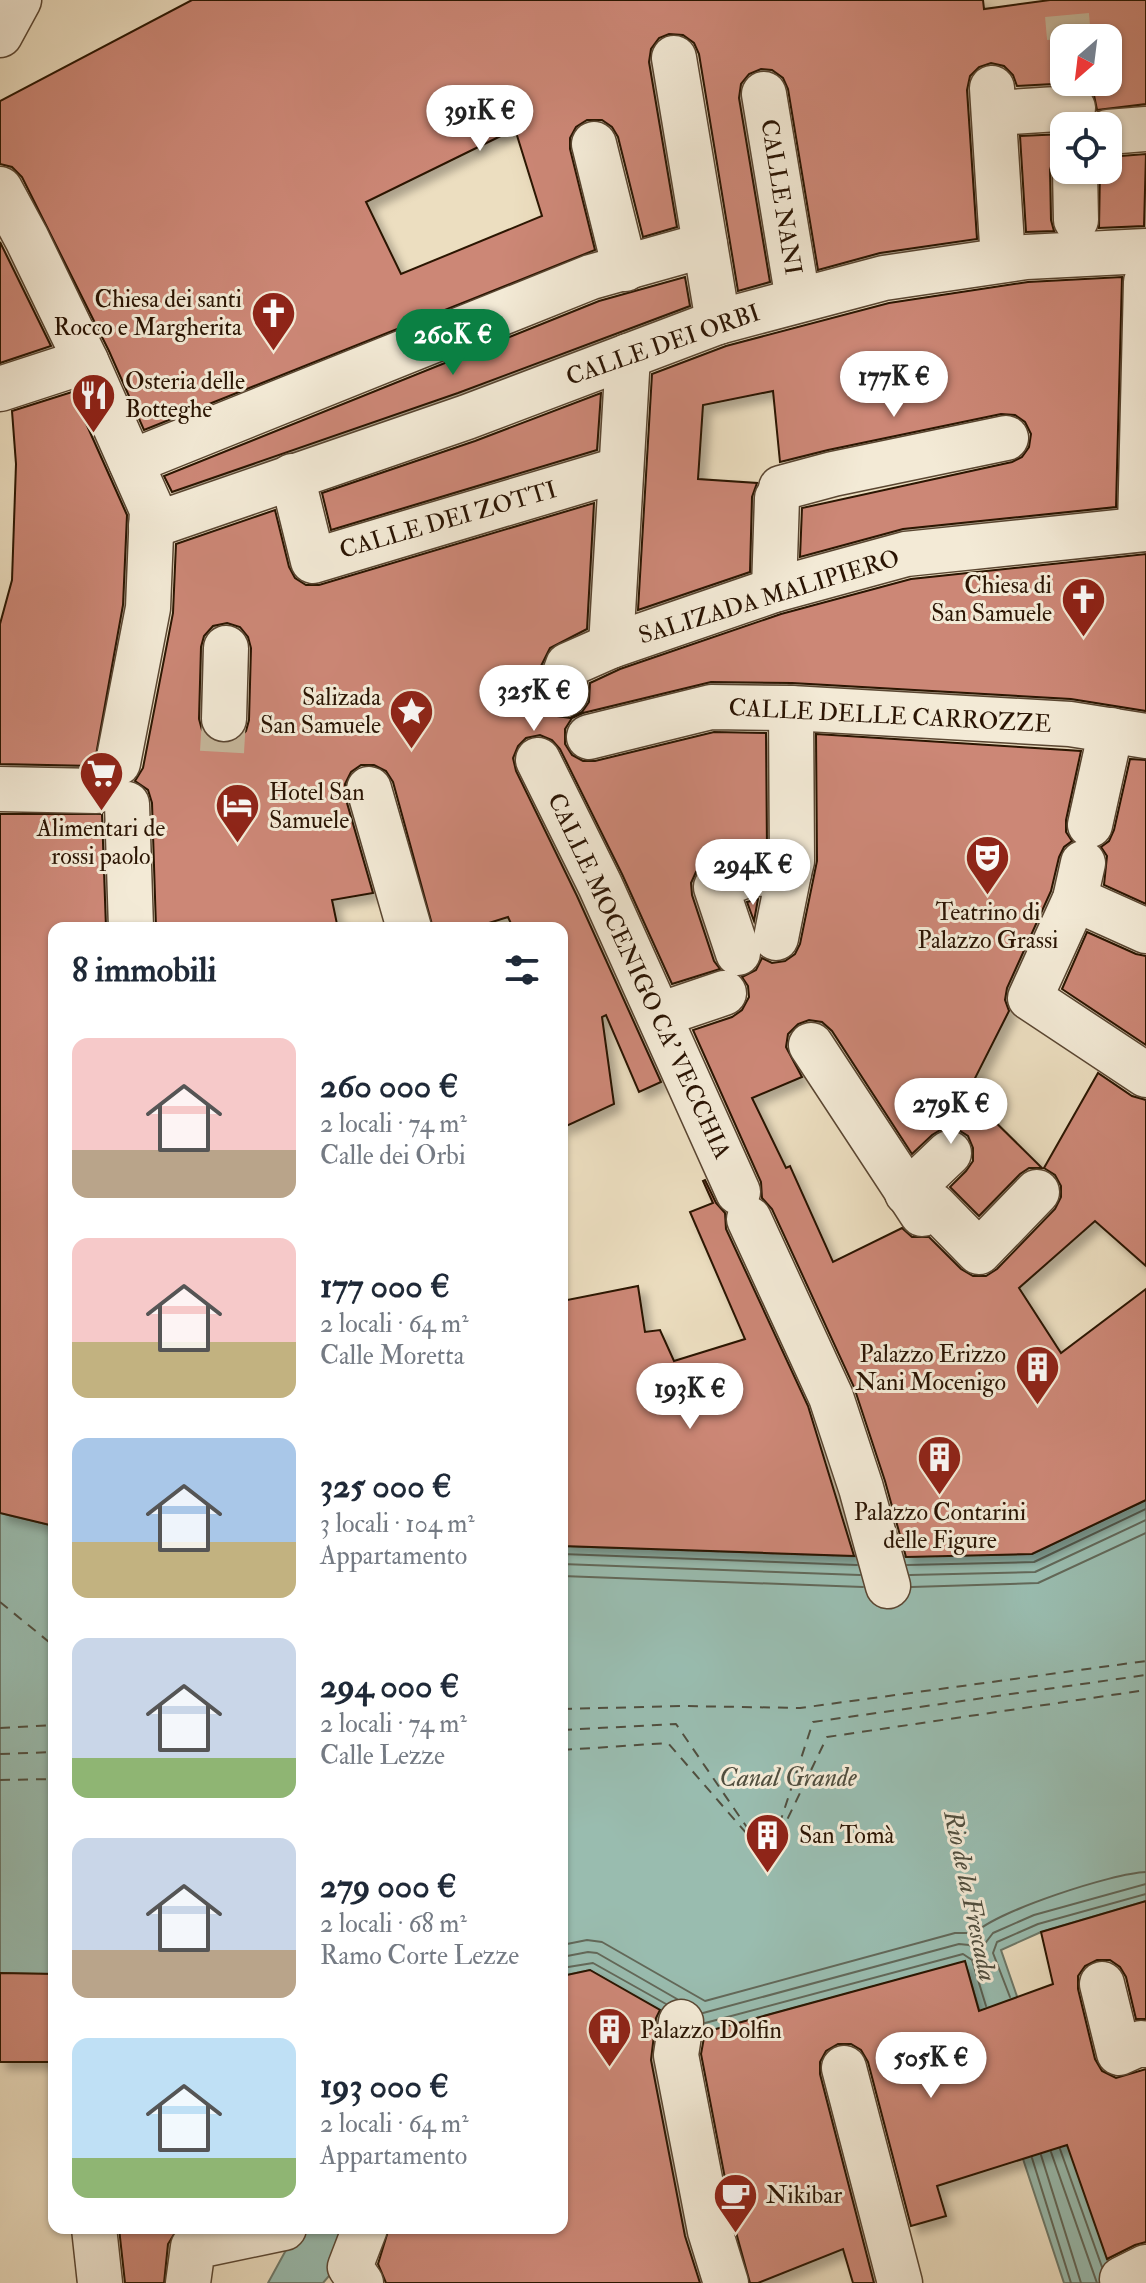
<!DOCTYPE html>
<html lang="it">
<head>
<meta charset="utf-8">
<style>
  :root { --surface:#fff; --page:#f6f6f7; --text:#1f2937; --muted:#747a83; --accent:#0b8043 }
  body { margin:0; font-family:"IM FELL Double Pica",serif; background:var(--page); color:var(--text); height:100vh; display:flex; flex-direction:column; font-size:30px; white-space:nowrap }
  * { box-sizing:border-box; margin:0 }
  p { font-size:26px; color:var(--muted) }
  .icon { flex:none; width:44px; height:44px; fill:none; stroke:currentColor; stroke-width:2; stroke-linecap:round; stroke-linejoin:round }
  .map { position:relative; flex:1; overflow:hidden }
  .drawer { position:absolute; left:48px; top:922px; width:520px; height:1312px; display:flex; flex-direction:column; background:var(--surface); border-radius:16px; box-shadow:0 2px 6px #0004 }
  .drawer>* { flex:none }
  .needle { width:52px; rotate:208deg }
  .buttons { position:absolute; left:1050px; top:24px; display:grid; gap:16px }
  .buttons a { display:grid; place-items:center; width:72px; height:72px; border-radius:16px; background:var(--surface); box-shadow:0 2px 6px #0004; font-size:40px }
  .price { position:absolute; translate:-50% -68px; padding:0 18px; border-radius:28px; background:#fff; color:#222; font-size:26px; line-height:52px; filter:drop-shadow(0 2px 4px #0008) }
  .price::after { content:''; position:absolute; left:50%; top:48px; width:24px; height:18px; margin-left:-12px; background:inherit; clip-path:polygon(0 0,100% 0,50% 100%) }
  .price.on { background:var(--accent); color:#fff }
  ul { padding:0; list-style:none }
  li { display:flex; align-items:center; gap:24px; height:200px; padding:0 24px }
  li span { display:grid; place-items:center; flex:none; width:224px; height:160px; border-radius:16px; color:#555 }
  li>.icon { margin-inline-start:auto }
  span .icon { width:96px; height:96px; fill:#fffc; stroke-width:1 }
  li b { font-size:34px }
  h2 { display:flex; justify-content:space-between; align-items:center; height:96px; padding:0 24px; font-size:34px }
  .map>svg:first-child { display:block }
  .water { fill:#99bcaf; stroke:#6d796a; stroke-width:2 }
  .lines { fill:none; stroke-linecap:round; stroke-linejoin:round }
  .shore { stroke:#626859; stroke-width:2 }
  .ferry { stroke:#514f3f; stroke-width:2; stroke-dasharray:10 8; stroke-linecap:butt }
  .building { fill:#cc8776; stroke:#2a1403; stroke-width:2; fill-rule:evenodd; filter:url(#shadow) }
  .minor-tunnel { stroke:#c5b69a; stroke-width:44; stroke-dasharray:44 22; stroke-linecap:butt }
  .minor-casing { stroke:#5a4632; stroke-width:47 }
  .minor { stroke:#f3ead6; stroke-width:44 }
  .labels { text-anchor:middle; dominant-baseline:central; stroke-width:6; stroke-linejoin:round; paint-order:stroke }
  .street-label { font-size:24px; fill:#2a1403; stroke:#f3ead6 }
  .poi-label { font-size:24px; fill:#2a1403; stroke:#f3ead6; text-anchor:start }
  .water-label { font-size:26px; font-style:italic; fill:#514f3f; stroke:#f3ead6 }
</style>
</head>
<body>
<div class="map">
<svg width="1146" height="2283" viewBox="0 0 1146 2283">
  <defs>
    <filter id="shadow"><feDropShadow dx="7" dy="7" stdDeviation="4" flood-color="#0004"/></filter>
  </defs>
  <rect width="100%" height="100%" fill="#ecdec0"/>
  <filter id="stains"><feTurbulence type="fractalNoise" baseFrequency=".0025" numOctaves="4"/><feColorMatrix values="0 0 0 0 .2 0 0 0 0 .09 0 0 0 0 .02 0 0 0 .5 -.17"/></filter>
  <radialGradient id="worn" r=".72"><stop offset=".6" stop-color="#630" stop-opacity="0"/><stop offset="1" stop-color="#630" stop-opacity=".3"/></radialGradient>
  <g class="water">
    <polygon points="1146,1500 1146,1901 1041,1932 1001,1950 1116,2283 1064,2283 1023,2159 965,1962 697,2034 590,1970 562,1976 562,1546 876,1557 1032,1554"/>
    <polygon points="0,1513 54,1526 54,1974 0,1973"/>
    <polygon points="298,2228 349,2228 339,2264 323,2283 268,2283"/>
  </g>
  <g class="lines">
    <g class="shore">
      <polyline points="562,1554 857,1565"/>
      <polyline points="562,1564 860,1575"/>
      <polyline points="907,1565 1034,1562 1146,1509"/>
      <polyline points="910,1575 1035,1572 1146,1520"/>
      <polyline points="562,1576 863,1587"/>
      <polyline points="911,1587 1038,1583 1146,1533"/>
      <path d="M562,1945L587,1940L602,1942L705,2001L955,1933H975C997,1911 1113,1873 1146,1872"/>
      <polyline points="562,1957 588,1952 597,1953 677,1999"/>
      <polyline points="562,1968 593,1963 666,2004"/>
      <polyline points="1010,1997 993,1953 997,1942 1038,1924 1146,1894"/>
      <polyline points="703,2013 959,1944 969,1945 980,1950 993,1933 1034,1915 1146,1884"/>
      <polyline points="705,2023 963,1954 972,1960 986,2006"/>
      <polyline points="1060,2149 1102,2267"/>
      <polyline points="1051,2152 1097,2283"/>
      <polyline points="1041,2155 1081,2283"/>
      <polyline points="1032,2158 1071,2283"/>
    </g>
    <g class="ferry">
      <polyline points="0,1602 54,1646"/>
      <polyline points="562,1709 684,1706 800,1708 1146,1661"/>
      <polyline points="0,1728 54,1725"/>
      <polyline points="562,1730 676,1724 768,1858"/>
      <polyline points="562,1750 668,1743 760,1849"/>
      <polyline points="0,1754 54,1752"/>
      <polyline points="0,1780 54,1779"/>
      <polyline points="772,1851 827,1737 1146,1690"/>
      <polyline points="768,1859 813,1722 1146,1675"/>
    </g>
  </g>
  <g class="building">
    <path d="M192,0H983L984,9L1050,0H1146V104L1097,110L1094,95L1083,85L1071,83L1017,86L1013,75L1004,66L991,63L979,67L970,76L967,90L977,239L880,253L818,270L788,89L783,78L772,70L761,69L749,74L741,84L739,98L770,282L738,291L699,54L694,43L683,35L669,34L659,38L651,49L649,62L677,227L643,237L618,137L612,127L602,120H587L576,127L570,138V149L595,250L144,430L109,351L22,177L12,167L0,164V101ZM1064,38H1108V82H1064ZM515,129L542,216L401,274L366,202Z"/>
    <polygon points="1064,134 1064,148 1054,157 1050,170 1051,220 1054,231 1026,232 1020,136"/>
    <polygon points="1146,154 1144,226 1099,228 1100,170 1108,170 1108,157"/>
    <polygon points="0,242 51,346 0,363"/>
    <polygon points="685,277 690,306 458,393 172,492 164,476 599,301"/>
    <polygon points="1122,277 1116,507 903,529 800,557 802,508 1012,462 1022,457 1029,447 1031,434 1025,422 1015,415 1001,414 828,450 780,462 773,391 703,405 698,479 757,483 752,497 750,572 638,610 652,374 726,346 889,303 1028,282"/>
    <polygon points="72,392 127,515 123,605 94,766 0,764 0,624 12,580 16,464 12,411"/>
    <polygon points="601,393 597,450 331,530 322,493 475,441"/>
    <path d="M594,503L587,629L550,648L540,668L541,697L546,708L557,716L570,718L582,712L589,702L590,683L620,669L781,614L911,579L1146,554V711L1071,699L792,683L711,682L583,713L572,718L565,729V744L572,755L583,761H595L714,732L766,733L767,849L740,851L707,864L696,872L691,883L692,895L714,961L720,969L672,984L622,874L560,749L552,740L540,735L526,738L518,746L513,758L516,771L577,896L661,1082L639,1092L606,1015L602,1017L614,1104L562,1128V928H513L508,917L473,928H433L393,782L386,771L374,765H361L351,772L345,784V796L373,893L332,900L337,924L300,928H156L152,803L148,790L135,781L143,768L173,613L176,544L275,510L289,567L295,578L306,585H319ZM227,623L240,627L248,637L251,648L249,720L246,731L237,741L223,744L210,740L202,730L199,719L201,647L204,636L213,626Z"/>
    <polygon points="816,734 1081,751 1066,820 1066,832 1072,841 1064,847 1059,857 1051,891 1007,988 1005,1000 1009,1011 967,1094 1042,1168 1029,1168 1020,1174 979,1216 950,1187 966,1171 973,1161 973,1148 968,1136 957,1129 942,1129 932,1135 912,1154 832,1031 822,1022 809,1020 798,1024 788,1034 786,1047 802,1077 752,1098 786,1168 790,1166 833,1262 902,1228 912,1237 929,1237 961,1269 973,1276 986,1276 997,1269 1055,1209 1061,1197 1061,1186 1055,1175 1044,1168 1098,1073 1132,1096 1146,1100 1146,1266 1095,1221 1019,1288 1061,1353 1146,1289 1146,1500 1032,1554 906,1557 885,1481 854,1387 772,1209 762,1198 761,1182 693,1030 732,1017 742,1010 749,997 748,986 742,977 756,970 762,958 772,963 785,961 795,954 800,944 817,861"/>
    <polygon points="1130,759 1146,760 1146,904 1104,885 1107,856 1101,847 1109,841 1114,830"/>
    <polygon points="0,814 102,814 106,928 54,928 54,1011 51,1011 54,1145 54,1526 0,1513"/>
    <polygon points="758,899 754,921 747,902"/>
    <polygon points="1087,932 1136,954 1146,956 1146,1045 1062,989"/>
    <polygon points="705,1180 716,1203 725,1213 726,1229 808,1406 854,1556 562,1546 562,1301 638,1286 645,1332 660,1330 674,1361 745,1339 690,1212 713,1203 703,1181"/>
    <polygon points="1146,1901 1146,2019 1136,2019 1126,1977 1120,1967 1110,1960 1097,1960 1085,1966 1078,1976 1078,1989 1095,2059 1102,2071 1116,2078 1146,2069 1146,2242 1135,2245 1107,2259 1067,2145 937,2186 946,2216 911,2226 868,2062 861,2050 851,2044 838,2044 826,2051 820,2062 820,2074 874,2283 853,2283 843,2249 758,2283 750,2283 734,2225 701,2054 705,2032 965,1961 979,2011 1053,1984 1041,1932"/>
    <polygon points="590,1970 660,2010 656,2018 651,2060 685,2236 700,2283 386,2283 378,2264 389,2228 562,2228 562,1976"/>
    <polygon points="0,1973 54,1974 54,2062 0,2062"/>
    <polygon points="119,2228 178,2228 168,2244 164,2283 125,2283"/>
  </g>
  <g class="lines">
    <g class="minor-tunnel">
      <polyline points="1067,15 1069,38"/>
      <polyline points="222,752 224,719"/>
    </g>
    <defs>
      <g id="minor">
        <polyline points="0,35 19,0"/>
        <polyline points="674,58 718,322"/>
        <polyline points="992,88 1003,260"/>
        <polyline points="764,94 798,300"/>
        <polyline points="994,113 1073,108"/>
        <polyline points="1108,132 1146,129"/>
        <polyline points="594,144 625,269"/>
        <polyline points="1075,170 1076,220"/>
        <polyline points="0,189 27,239 86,361 152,510 148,608 118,763"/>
        <polyline points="0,389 86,361"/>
        <polyline points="131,462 591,277 705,245"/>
        <polyline points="292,476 313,561 621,469"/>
        <polyline points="781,488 833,474 1006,438"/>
        <polyline points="151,526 467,417 718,322 884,278 1026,257 1146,251"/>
        <polyline points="1140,528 1146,282"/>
        <polyline points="774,590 777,498"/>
        <polyline points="611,646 628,356"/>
        <polyline points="566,693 564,676 568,665 611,646 774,590 906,554 1146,529"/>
        <polyline points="224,719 226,648"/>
        <polyline points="589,737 711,707 791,708 1070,724 1146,736"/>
        <polyline points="538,760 600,885 738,1192"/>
        <polyline points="0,789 96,791"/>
        <polyline points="369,789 409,928"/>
        <polyline points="127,804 131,928"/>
        <polyline points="1090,825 1111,730"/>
        <polyline points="1083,863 1075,899 1030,998 1146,1075"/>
        <polyline points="1075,899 1146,931"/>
        <polyline points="776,938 789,873"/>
        <polyline points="738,953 716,887 749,874 789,873 792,861 791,708"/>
        <polyline points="659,1015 724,993"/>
        <polyline points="811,1045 922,1214 934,1206 979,1252 1037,1192"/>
        <polyline points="907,1193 949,1153"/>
        <polyline points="749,1219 831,1397 861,1488 888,1586"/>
        <polyline points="1102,1984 1119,2053 1141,2043 1146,2045"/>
        <polyline points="681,2022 676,2055 710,2231 726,2283"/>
        <polyline points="844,2068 900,2283"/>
        <polyline points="94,2228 100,2283"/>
        <polyline points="188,2283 193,2247 284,2228"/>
        <polyline points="361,2283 350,2267 365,2228"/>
        <polyline points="1123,2283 1122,2279 1146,2267"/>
      </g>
    </defs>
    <use href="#minor" class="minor-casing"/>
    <use href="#minor" class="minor"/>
  </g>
  <defs>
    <symbol id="church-pin" viewBox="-11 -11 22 30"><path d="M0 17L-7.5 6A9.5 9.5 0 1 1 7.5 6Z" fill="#8f2418" stroke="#f3ead6"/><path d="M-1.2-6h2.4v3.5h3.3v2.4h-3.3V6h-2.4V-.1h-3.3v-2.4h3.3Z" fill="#fff"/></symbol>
    <symbol id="restaurant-pin" viewBox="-11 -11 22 30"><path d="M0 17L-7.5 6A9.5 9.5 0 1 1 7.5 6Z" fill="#8f2418" stroke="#f3ead6"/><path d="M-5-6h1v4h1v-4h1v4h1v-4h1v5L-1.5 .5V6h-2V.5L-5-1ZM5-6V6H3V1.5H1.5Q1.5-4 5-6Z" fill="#fff"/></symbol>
    <symbol id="sight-pin" viewBox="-11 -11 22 30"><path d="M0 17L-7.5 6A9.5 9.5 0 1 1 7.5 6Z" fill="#8f2418" stroke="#f3ead6"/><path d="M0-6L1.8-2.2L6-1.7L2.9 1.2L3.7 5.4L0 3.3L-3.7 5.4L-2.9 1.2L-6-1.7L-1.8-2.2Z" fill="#fff"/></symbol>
    <symbol id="supermarket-pin" viewBox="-11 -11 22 30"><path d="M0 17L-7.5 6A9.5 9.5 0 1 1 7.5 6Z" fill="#8f2418" stroke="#f3ead6"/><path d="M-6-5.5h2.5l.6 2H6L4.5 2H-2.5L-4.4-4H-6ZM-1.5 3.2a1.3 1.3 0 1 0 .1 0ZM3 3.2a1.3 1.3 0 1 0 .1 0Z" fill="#fff"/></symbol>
    <symbol id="hotel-pin" viewBox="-11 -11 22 30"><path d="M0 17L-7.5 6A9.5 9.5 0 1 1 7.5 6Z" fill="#8f2418" stroke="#f3ead6"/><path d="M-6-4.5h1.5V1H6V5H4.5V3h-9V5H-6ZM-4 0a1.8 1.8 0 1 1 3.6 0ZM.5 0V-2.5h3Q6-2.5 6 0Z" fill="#fff"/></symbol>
    <symbol id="theatre-pin" viewBox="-11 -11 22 30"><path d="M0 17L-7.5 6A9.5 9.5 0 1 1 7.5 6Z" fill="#8f2418" stroke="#f3ead6"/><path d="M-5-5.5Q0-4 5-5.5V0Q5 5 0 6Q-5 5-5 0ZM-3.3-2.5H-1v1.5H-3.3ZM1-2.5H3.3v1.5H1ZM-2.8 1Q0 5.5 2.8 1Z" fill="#fff"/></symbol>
    <symbol id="building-pin" viewBox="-11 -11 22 30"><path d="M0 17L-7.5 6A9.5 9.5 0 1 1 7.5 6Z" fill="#8f2418" stroke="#f3ead6"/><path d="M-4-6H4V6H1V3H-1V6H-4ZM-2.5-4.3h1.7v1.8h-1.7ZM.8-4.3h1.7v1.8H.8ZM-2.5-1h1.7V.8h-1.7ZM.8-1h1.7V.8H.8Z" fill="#fff"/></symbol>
    <symbol id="cafe-pin" viewBox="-11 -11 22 30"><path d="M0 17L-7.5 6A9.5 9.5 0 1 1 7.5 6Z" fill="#8f2418" stroke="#f3ead6"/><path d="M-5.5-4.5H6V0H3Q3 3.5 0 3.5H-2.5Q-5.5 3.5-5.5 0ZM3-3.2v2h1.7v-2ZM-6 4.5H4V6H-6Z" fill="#fff"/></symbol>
  </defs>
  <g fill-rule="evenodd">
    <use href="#church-pin" x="248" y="288" width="51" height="69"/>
    <use href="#restaurant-pin" x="68" y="370" width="51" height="69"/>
    <use href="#church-pin" x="1058" y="574" width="51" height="69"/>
    <use href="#sight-pin" x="386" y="686" width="51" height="69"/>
    <use href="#supermarket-pin" x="76" y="748" width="51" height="69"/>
    <use href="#hotel-pin" x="212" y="780" width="51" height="69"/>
    <use href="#theatre-pin" x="962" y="832" width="51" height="69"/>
    <use href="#building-pin" x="1012" y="1342" width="51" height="69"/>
    <use href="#building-pin" x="914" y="1432" width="51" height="69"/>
    <use href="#building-pin" x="742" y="1810" width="51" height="69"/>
    <use href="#building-pin" x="584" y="2004" width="51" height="69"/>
    <use href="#cafe-pin" x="710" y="2170" width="51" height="69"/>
  </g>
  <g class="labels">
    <g class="street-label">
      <text transform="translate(781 197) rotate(81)">CALLE NANI</text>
      <text transform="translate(663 345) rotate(-19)">CALLE DEI ORBI</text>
      <text transform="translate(448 520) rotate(-16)">CALLE DEI ZOTTI</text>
      <text transform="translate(769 597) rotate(-17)">SALIZADA MALIPIERO</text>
      <text transform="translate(890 716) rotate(3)">CALLE DELLE CARROZZE</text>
      <text transform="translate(639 976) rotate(65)">CALLE MOCENIGO CA' VECCHIA</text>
    </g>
    <g class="poi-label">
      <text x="242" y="299" text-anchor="end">Chiesa dei santi<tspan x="242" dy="28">Rocco e Margherita</tspan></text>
      <text x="125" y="381">Osteria delle<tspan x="125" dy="28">Botteghe</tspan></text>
      <text x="1052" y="585" text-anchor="end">Chiesa di<tspan x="1052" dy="28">San Samuele</tspan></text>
      <text x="381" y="697" text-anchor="end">Salizada<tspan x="381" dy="28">San Samuele</tspan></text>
      <text x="269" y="792">Hotel San<tspan x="269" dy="28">Samuele</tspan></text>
      <text x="101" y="828" text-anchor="middle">Alimentari de<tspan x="101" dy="28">rossi paolo</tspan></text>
      <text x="988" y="912" text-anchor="middle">Teatrino di<tspan x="988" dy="28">Palazzo Grassi</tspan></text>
      <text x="1006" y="1354" text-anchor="end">Palazzo Erizzo<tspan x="1006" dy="28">Nani Mocenigo</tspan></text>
      <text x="940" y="1512" text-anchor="middle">Palazzo Contarini<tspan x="940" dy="28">delle Figure</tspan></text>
      <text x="799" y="1835">San Tomà</text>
      <text x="640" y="2030">Palazzo Dolfin</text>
      <text x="766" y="2195">Nikibar</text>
    </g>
    <g class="water-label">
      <text x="788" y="1778">Canal Grande</text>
      <text transform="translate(970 1896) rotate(78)">Rio de la Frescada</text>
    </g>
  </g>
  <rect width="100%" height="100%" filter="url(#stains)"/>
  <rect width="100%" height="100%" fill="url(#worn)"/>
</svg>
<div class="buttons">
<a><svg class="needle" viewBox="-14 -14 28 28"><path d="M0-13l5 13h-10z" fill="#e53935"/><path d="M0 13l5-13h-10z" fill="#747a83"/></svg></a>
<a><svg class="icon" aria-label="locate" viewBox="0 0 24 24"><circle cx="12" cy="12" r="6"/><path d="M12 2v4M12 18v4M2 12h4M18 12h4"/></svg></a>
</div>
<b class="price" style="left:480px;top:153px">391K €</b>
<b class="price on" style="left:453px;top:377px">260K €</b>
<b class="price" style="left:894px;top:419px">177K €</b>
<b class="price" style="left:534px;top:733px">325K €</b>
<b class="price" style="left:753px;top:907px">294K €</b>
<b class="price" style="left:951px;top:1146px">279K €</b>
<b class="price" style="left:690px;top:1431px">193K €</b>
<b class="price" style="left:931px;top:2100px">505K €</b>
<section class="drawer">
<h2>8 immobili<svg class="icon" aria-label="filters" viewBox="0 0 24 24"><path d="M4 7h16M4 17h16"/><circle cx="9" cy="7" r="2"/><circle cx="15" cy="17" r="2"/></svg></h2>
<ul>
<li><span style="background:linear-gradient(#f6c9c9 70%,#b9a48a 0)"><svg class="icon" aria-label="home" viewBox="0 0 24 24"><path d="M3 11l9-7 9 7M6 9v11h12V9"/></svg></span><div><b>260 000 €</b><p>2 locali · 74 m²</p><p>Calle dei Orbi</p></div></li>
<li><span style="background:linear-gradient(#f6c9c9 65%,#c2b280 0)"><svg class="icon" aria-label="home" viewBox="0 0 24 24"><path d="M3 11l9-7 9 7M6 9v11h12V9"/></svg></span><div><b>177 000 €</b><p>2 locali · 64 m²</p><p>Calle Moretta</p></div></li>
<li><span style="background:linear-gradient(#a9c7e8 65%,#c2b280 0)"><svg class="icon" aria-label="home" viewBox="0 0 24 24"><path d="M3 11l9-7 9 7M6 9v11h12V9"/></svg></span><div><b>325 000 €</b><p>3 locali · 104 m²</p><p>Appartamento</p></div></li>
<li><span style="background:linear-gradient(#c9d6e8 75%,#8fb573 0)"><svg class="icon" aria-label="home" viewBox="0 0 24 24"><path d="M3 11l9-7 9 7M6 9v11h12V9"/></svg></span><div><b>294 000 €</b><p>2 locali · 74 m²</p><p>Calle Lezze</p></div></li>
<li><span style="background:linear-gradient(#c9d6e8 70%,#b9a48a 0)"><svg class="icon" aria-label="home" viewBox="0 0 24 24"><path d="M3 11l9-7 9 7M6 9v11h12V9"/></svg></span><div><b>279 000 €</b><p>2 locali · 68 m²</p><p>Ramo Corte Lezze</p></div></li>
<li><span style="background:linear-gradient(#bfe0f5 75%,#8fb573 0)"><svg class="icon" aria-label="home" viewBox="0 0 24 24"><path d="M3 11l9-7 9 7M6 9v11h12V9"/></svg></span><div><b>193 000 €</b><p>2 locali · 64 m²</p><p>Appartamento</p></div></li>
</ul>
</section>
</div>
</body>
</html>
